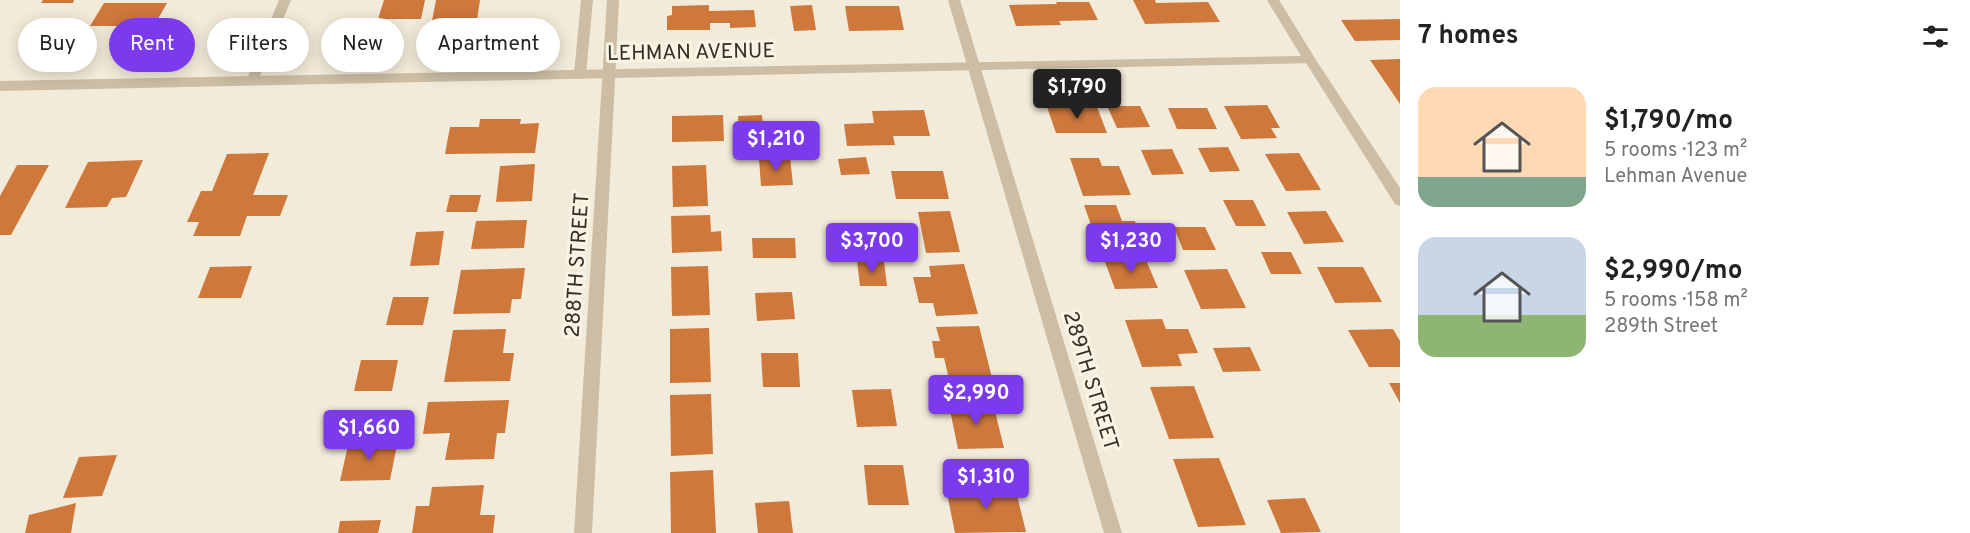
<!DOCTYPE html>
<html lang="en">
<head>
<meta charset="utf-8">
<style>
  :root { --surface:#fff; --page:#f6f6f6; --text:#222; --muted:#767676; --accent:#7c3aed }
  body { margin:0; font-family:Overpass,sans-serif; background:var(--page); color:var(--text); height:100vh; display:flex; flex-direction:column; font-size:22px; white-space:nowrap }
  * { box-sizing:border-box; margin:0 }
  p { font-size:20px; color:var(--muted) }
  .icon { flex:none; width:33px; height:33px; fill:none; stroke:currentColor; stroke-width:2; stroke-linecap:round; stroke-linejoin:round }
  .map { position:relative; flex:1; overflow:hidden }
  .drawer { display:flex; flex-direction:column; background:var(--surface); width:570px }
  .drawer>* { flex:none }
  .hud { position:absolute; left:18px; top:18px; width:570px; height:54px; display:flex; gap:12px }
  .price { position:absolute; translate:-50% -51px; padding:0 14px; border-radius:6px; background:var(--accent); color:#fff; font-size:20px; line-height:39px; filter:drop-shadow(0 2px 3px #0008) }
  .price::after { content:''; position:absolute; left:50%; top:36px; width:18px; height:14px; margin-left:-9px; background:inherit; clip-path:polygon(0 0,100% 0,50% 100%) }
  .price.selected { background:#222; color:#fff }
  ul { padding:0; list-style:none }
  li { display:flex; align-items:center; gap:18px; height:150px; padding:0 18px }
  li span { display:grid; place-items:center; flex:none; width:168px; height:120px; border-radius:18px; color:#555 }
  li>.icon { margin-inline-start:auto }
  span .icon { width:72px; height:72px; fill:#fffc; stroke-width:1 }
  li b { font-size:26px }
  h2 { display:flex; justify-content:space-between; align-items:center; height:72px; padding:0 18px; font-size:26px }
  .pill { padding:0 21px; border-radius:27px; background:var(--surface); box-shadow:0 3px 15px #0003; font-size:21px; line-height:54px }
  .pill.selected { background:var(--accent); color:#fff }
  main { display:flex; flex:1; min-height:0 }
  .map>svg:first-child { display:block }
  .building { fill:#ce783c }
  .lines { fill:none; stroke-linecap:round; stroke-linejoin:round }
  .minor { fill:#ccbda4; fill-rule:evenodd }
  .tertiary { fill:#ccbda4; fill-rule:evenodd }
  .labels { text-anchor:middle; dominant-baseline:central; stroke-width:6; stroke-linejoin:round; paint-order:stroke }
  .street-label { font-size:21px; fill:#372e26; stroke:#faf4e5 }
</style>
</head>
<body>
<main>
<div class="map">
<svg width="1400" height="533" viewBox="0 0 1400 533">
  <rect width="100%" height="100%" fill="#f3ebd9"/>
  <g class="building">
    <polygon points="43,0 74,0 73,3 41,3"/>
    <polygon points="384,0 425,0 421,19 378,19"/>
    <polygon points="436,0 480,0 477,20 432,21"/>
    <polygon points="1133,0 1155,0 1156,3 1208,2 1220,22 1145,24"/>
    <polygon points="1056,2 1089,2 1098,20 1059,21 1061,25 1016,26 1009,5 1057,4"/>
    <polygon points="104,3 167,3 154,26 90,26"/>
    <polygon points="709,5 709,11 754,10 756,27 730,28 730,23 710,23 710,30 667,30 667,16 672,15 672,6"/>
    <polygon points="812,5 816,30 794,31 790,6"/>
    <polygon points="845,6 899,6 904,30 849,31"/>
    <polygon points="1400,19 1400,40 1355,41 1341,20"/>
    <polygon points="1400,59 1400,104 1370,60"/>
    <polygon points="1267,105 1280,128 1271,128 1277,138 1241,139 1224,106"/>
    <polygon points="1107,106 1140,106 1150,127 1117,128"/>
    <polygon points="1047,107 1097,107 1107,133 1056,133"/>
    <polygon points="1168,108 1207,108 1217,129 1177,129"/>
    <polygon points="924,110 930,136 893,136 895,145 847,146 844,124 874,123 872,111"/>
    <polygon points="723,115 724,141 672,142 672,116"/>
    <polygon points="762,115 764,139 740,140 738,116"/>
    <polygon points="480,119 521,119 520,124 539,123 535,153 445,154 450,127 479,127"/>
    <polygon points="1228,147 1240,171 1210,172 1198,148"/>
    <polygon points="1172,149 1184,174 1152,175 1141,150"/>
    <polygon points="269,153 253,195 288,195 280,216 247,216 240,236 193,236 199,222 187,222 201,191 212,191 227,154"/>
    <polygon points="1299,153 1321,190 1286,191 1265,154"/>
    <polygon points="790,157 793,185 761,186 759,158"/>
    <polygon points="866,157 870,174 841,175 838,159"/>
    <polygon points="1070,158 1099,158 1102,166 1119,166 1131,195 1083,196"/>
    <polygon points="143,160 126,197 112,198 107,207 65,208 88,162"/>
    <polygon points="535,164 532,201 496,202 500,166"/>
    <polygon points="17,165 49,165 11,235 0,235 0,196"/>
    <polygon points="706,165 708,206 673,207 672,166"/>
    <polygon points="891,171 943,171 949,199 896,199"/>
    <polygon points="450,195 481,195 477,212 446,212"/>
    <polygon points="1223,200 1253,200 1266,226 1236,226"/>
    <polygon points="1084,205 1116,205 1122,221 1135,221 1141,238 1096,239"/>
    <polygon points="950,211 960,252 926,253 918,212"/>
    <polygon points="1326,211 1344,242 1304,244 1287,212"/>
    <polygon points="710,215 711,232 721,231 722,251 672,253 671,216"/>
    <polygon points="527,220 524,248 471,249 476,221"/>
    <polygon points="1174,227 1205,227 1216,250 1183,250"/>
    <polygon points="444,231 439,265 410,266 416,232"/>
    <polygon points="752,238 795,238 796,258 753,258"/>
    <polygon points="1261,252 1291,252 1302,274 1271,274"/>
    <polygon points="1145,258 1158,288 1115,289 1104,259"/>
    <polygon points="857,261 884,261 887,286 860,286"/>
    <polygon points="964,264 978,314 936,316 933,303 919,303 913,277 931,277 929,266"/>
    <polygon points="252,266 241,298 198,298 210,267"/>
    <polygon points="708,266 710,315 672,316 671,267"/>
    <polygon points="1317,267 1363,267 1382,302 1335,303"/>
    <polygon points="525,268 521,299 512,299 510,313 453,314 461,270"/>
    <polygon points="1227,269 1246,308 1201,309 1184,270"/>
    <polygon points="792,292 795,319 757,321 755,293"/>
    <polygon points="393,297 429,297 423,325 386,325"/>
    <polygon points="1162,319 1166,329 1188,329 1198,353 1178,354 1182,366 1142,367 1125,320"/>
    <polygon points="979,326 992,378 949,379 944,358 935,358 932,341 940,341 936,327"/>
    <polygon points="709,328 711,382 670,383 670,329"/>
    <polygon points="506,329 503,353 514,353 510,381 444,382 453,330"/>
    <polygon points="1393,329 1400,341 1400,367 1369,367 1348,330"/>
    <polygon points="1250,347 1261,371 1223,372 1213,348"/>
    <polygon points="761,353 798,353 800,387 763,387"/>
    <polygon points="361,360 398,360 392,391 354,391"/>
    <polygon points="1389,383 1400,383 1400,403"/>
    <polygon points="1194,386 1214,438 1169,439 1150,387"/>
    <polygon points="891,389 897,426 857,427 852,390"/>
    <polygon points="711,394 713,454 671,456 670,395"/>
    <polygon points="509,400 505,433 497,433 494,459 445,460 450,433 423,434 428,402"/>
    <polygon points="993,403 1004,448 958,449 949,405"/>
    <polygon points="398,440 390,480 340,481 349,441"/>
    <polygon points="117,455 102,496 63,498 79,457"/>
    <polygon points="1219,458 1246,525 1198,527 1173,459"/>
    <polygon points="864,465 903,465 909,505 868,505"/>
    <polygon points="713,470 716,533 671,533 670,472"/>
    <polygon points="484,485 480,515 495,515 493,533 412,533 416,506 429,506 432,487"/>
    <polygon points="1015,487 1026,532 955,533 946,488"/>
    <polygon points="1305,498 1321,532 1281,533 1267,500"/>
    <polygon points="789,501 793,533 758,533 755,503"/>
    <polygon points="76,503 71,533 25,533 29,515"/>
    <polygon points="381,520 378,533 338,533 340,521"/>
  </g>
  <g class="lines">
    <g class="minor">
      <polygon points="279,0 291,0 258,81 256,84 248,84 246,81"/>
      <polygon points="581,0 593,0 586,74 580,79 574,74"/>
      <polygon points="607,0 619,0 592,533 574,533"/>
      <polygon points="948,0 960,0 1122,533 1104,533"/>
      <polygon points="1310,56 1314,57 1400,188 1400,206 1395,204 1306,63 1304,60"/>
    </g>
    <polygon class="tertiary" points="1267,0 1279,0 1316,60 1314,63 0,91 0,81 1301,56"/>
  </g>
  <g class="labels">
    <g class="street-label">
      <text transform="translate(691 53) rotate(-1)">LEHMAN AVENUE</text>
      <text transform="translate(578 265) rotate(-86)">288TH STREET</text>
      <text transform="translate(1090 381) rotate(73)">289TH STREET</text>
    </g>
  </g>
</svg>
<b class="price selected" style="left:1077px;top:120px">$1,790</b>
<b class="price" style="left:776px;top:172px">$1,210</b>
<b class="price" style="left:872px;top:274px">$3,700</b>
<b class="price" style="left:1131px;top:274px">$1,230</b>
<b class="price" style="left:976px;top:426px">$2,990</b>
<b class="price" style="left:369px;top:461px">$1,660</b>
<b class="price" style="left:986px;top:510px">$1,310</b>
<div class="hud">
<a class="pill">Buy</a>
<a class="pill selected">Rent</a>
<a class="pill">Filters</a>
<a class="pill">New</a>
<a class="pill">Apartment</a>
</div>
</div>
<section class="drawer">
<h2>7 homes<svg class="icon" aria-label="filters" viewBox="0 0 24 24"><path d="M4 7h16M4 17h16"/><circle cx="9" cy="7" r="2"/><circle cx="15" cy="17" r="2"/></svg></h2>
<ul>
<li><span style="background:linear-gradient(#ffd9b3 75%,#7fa58c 0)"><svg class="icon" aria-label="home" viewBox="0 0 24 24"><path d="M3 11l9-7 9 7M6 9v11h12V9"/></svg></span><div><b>$1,790/mo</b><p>5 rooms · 123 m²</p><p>Lehman Avenue</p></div></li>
<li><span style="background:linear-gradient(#c9d6e8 65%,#8fb573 0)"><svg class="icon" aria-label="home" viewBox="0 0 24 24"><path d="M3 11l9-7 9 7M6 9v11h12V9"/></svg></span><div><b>$2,990/mo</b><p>5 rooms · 158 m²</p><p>289th Street</p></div></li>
</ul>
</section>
</main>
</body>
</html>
